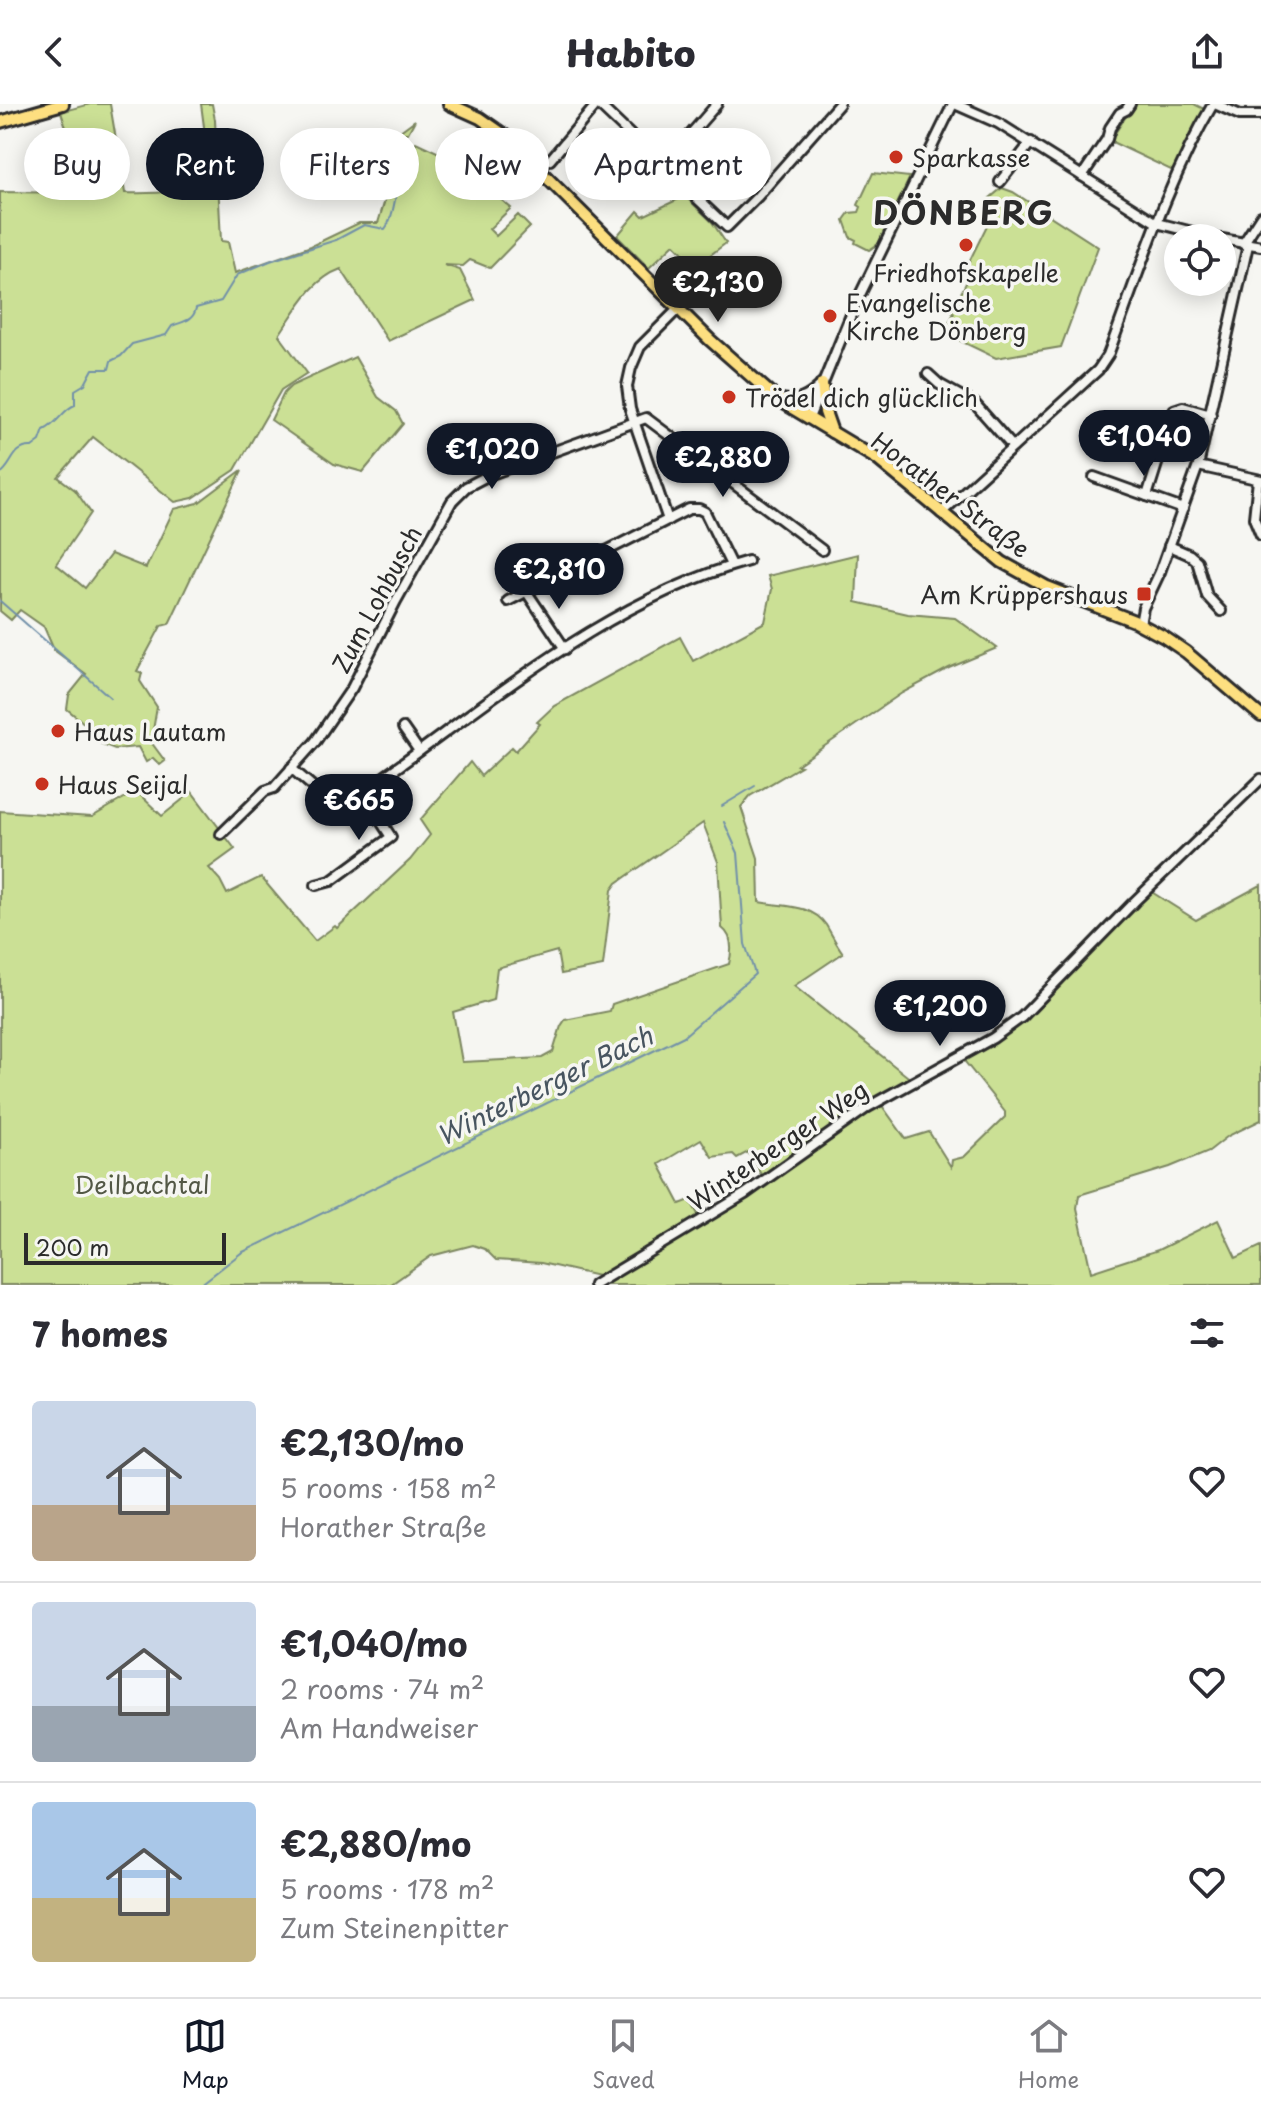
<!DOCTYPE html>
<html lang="en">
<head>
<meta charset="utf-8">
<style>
  :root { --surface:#fff; --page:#f7f7f7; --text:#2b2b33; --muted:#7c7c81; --line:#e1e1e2; --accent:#111827 }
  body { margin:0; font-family:"Playpen Sans",sans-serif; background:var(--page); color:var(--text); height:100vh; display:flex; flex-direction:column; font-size:30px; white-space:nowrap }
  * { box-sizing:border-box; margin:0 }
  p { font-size:26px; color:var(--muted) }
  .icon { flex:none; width:44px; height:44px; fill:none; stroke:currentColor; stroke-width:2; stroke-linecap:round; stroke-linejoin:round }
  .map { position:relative; height:1181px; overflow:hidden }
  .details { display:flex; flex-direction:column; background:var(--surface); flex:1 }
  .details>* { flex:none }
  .hud { position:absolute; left:24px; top:24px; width:800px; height:72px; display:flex; gap:16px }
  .buttons { position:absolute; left:1164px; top:120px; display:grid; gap:16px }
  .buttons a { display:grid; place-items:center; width:72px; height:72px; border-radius:50%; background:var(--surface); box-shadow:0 4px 20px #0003; font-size:40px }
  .scale { position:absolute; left:24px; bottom:20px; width:202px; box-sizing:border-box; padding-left:8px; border:4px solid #2b2b2b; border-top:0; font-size:22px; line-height:28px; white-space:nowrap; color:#2b2b2b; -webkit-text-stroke:6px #f6f6f2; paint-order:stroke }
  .price { position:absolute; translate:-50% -68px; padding:0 18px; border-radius:28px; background:var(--accent); color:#fff; font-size:26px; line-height:52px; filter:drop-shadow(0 2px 4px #0008) }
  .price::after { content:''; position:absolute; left:50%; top:48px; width:24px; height:18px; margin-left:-12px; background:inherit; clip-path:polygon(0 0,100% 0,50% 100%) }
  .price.selected { background:#222; color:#fff }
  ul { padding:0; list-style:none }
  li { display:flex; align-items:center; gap:24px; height:200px; padding:0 32px }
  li+li { border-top:2px solid var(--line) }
  li span { display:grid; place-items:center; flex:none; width:224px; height:160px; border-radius:8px; color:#555 }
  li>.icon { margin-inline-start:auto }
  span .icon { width:96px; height:96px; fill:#fffc; stroke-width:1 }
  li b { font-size:34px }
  h2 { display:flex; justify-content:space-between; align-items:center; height:96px; padding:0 32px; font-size:34px }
  .tag { padding:0 28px; border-radius:36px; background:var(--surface); box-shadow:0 4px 20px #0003; font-size:28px; line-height:72px }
  .tag.selected { background:var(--accent); color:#fff }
  header { display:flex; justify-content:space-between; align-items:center; height:104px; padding:0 32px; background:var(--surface); font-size:36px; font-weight:800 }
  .tabs { display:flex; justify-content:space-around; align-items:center; height:112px; border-top:2px solid var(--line); background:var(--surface); font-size:22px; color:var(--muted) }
  .tabs a { display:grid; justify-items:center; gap:4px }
  .tabs .selected { color:var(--accent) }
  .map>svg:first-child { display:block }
  .green { fill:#cbe095; stroke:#7b8660; stroke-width:2; fill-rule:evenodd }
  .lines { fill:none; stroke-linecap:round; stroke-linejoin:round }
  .stream { stroke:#7190a9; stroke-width:2 }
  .minor-casing { stroke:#2b2b2b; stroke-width:14 }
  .major-casing { stroke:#2b2b2b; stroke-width:16 }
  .minor { stroke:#f6f6f2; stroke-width:8 }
  .major { stroke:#fddf80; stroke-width:10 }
  .poi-dot { fill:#c8321e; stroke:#f6f6f2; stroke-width:3 }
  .labels { text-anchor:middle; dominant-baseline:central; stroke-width:7; stroke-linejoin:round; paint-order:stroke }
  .poi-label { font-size:24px; fill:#2b2b2b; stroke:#f6f6f2; text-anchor:start }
  .street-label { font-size:24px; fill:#2b2b2b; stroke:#f6f6f2 }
  .park-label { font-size:24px; fill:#535846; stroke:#f6f6f2 }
  .water-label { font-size:26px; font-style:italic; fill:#485560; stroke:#f6f6f2 }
  .district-label { font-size:32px; font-weight:bold; letter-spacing:2px; fill:#2b2b2b; stroke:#f6f6f2 }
</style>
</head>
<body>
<header><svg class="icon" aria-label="back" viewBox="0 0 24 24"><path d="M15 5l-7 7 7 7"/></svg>Habito<svg class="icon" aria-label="share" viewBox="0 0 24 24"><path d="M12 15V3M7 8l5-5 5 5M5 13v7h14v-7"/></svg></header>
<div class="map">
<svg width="1261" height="1181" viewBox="0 0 1261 1181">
  <rect width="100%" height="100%" fill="#f6f6f2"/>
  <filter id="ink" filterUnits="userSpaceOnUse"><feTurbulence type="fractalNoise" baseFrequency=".0125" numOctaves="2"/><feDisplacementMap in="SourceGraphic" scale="16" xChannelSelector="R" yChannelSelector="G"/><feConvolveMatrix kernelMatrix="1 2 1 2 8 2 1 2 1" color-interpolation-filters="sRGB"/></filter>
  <g filter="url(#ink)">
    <g class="green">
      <path d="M90,0H110L125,89C153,90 178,89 204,81L208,53L201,0H212L215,16L221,137L228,138L235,169L311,142L359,119H378L397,56L380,42L415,16L408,29H404L401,37L414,42L416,38L450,54L439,67L459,86L473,72L511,104L489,125L496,132L518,111L530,123L490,164L470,156L463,162L444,161L460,166L475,196L388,237L341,165C311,176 297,205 279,231L307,269L281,286L235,366L193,394L175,398L93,333L58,373L75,386L91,409L56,460L85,484L111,450L146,464L174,405L198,399L242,366L169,520L161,522L137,567L142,569L140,577L157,603L151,638L165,657L160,661L153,654L146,658L138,643L115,645L94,637L85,620L67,605L69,591L86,570L54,546L44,523L20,506L11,516L0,507V88L80,89L82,73L61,8Z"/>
      <polygon points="1134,0 1194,0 1204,5 1173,67 1110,37"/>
      <polygon points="873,69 910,73 878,140 869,146 855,139 856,136 850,133 844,116 849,109 859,108 861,103 858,101"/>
      <polygon points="1002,84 1013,88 1098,143 1061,243 996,254 944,229 954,209 952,207 971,169 965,166 998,99 990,94"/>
      <polygon points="685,92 712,118 726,139 696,162 674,140 649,164 617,132 638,107 643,112"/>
      <polygon points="355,253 378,293 396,307 403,320 363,368 334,360 271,316 284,289 291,282"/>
      <path d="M858,450L856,498L908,510L955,514L997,544L949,564L902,589L797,661L801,662L750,692L741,703L758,754L759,798C782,803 811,799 826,821C832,831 835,838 843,849L794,882L912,976L837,1020L763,1074L748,1048L737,1054L733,1050L712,1053L701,1035L659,1060L680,1100L690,1096L700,1114L602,1173L541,1159L496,1156L485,1145L473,1141L431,1152L390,1181H0V707L92,713L136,687L162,712L192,688L235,745L209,764L220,776L227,790L261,773L315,837L335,822L337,824L410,756L430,731L420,716L470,658L481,672L512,643L516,647L540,620L537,618L554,602L680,533L693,557L765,518L772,485L768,472ZM703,719L718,758L722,824C733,832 732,848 729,860L612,900L610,907L565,916L561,922L553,948L542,954L462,958L453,908L493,896L497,864L557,847L561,870L603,862L612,786L617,779Z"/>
      <polygon points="1261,781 1261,1016 1228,1032 1209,1047 1170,1063 1079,1091 1077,1104 1091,1168 1158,1146 1218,1116 1236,1154 1261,1142 1261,1181 599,1181 747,1093 880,999 906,1035 929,1028 951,1063 952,1056 964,1053 1005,1013 1005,1008 962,954 1001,932 1150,787 1196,816"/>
    </g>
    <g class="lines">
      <g class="stream">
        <path d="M0,370C13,362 12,342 32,343L40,337L44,326C58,320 63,305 75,301V286L85,280L93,265H109L111,257L121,252L132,240L166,231L172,222C183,217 193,218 196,204L221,197L237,171L270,157L336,136L364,121L385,125C397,110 397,65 407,44"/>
        <polyline points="0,497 111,594"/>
        <polyline points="722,702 755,682"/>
        <polyline points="200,1181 241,1149 684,932 755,870 745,840 738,749 724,718"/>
      </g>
      <defs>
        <g id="minor">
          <polyline points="598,0 727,123 757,93 839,0"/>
          <polyline points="955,0 998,19 1157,119 1216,134"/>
          <polyline points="1215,0 1240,11 1261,11"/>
          <polyline points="550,56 597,0"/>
          <polyline points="662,63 717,0"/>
          <polyline points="1082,72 1107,35 1110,24 1120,9 1126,6 1130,0"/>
          <polyline points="1000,78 1031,38"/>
          <polyline points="1222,135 1261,142"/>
          <polyline points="1243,140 1261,112"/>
          <polyline points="928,270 939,280 975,300 1013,343"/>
          <path d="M781,295C798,298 806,295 819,283"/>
          <polyline points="809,314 855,201 953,0"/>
          <polyline points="1198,362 1261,376"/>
          <polyline points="1094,373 1183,405"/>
          <polyline points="1258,376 1254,414 1261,431"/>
          <polyline points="1147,392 1174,306 1183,303 1211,311"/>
          <path d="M941,409L1098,266L1108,251C1140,166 1167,78 1213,0"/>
          <polyline points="668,416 630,305 627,282 631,264 640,243 678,205"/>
          <polyline points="1169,442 1190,451 1197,457 1207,492 1221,507"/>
          <polyline points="526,487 565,545"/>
          <polyline points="508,497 689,405 699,405 705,408 731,461"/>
          <polyline points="1140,520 1143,504 1160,468 1198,362 1248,141"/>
          <polyline points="403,624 419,647"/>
          <path d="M291,664L332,699L345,700C473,614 596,499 748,457"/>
          <polyline points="221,730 265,687 274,684 315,638 352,584 396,497 452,397 466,383 489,371 646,314 822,446"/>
          <polyline points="316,781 331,777 391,733 362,688"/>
          <polyline points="594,1181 745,1090 868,1003 993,934 1022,913 1134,798 1261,675"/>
        </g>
        <g id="major">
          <polyline points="449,0 480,14 503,30 710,236 777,295 877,355 1002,458 1047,483 1134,517 1164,533 1186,548 1261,612"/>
          <polyline points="0,18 63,0"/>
          <polyline points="822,280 825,308 832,328"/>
        </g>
      </defs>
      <use href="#minor" class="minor-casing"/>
      <use href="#major" class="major-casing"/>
      <use href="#minor" class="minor"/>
      <use href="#major" class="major"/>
    </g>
  </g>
  <g class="poi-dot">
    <circle cx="896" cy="53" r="8"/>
    <circle cx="966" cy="141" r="8"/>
    <circle cx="830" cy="212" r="8"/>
    <circle cx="729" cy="293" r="8"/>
    <rect x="1136" y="482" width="16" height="16" rx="4"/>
    <circle cx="58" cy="627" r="8"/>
    <circle cx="42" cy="680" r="8"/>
  </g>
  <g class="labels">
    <g class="poi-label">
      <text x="912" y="53">Sparkasse</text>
      <text x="966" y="168" text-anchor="middle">Friedhofskapelle</text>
      <text x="846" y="198">Evangelische<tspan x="846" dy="28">Kirche Dönberg</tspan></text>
      <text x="745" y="293">Trödel dich glücklich</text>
      <text x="1128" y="490" text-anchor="end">Am Krüppershaus</text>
      <text x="74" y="627">Haus Lautam</text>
      <text x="58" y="680">Haus Seijal</text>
    </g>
    <g class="street-label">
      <text transform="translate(951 390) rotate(37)">Horather Straße</text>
      <text transform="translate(376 495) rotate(-62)">Zum Lohbusch</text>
      <text transform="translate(777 1041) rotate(-34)">Winterberger Weg</text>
    </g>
    <g class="park-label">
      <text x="142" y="1080">Deilbachtal</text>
    </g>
    <g class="water-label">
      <text transform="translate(544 981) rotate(-26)">Winterberger Bach</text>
    </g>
    <g class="district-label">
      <text x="964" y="108">DÖNBERG</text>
    </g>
  </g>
</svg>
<div class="buttons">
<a><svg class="icon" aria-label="locate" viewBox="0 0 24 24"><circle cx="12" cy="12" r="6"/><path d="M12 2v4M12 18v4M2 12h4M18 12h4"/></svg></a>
</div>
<div class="scale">200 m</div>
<b class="price selected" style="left:718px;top:220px">€2,130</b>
<b class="price" style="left:1144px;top:374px">€1,040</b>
<b class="price" style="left:492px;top:387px">€1,020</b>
<b class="price" style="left:723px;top:395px">€2,880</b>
<b class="price" style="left:559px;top:507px">€2,810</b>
<b class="price" style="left:359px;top:738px">€665</b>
<b class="price" style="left:940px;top:944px">€1,200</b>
<div class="hud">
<a class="tag">Buy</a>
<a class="tag selected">Rent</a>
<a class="tag">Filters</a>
<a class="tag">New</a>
<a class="tag">Apartment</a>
</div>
</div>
<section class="details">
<h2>7 homes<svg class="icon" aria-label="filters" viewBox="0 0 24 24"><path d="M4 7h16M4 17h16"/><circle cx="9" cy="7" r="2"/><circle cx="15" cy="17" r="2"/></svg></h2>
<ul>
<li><span style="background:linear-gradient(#c9d6e8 65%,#b9a48a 0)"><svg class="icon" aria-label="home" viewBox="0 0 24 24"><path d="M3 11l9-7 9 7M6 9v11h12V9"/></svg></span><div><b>€2,130/mo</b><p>5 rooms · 158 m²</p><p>Horather Straße</p></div><svg class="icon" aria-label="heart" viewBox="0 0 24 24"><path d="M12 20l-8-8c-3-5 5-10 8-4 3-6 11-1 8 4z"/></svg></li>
<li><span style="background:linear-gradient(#c9d6e8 65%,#9aa5b1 0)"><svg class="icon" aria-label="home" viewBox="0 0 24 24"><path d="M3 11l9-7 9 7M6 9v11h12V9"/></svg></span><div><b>€1,040/mo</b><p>2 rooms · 74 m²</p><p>Am Handweiser</p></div><svg class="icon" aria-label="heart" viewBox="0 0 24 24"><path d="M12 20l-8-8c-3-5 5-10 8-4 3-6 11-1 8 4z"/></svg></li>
<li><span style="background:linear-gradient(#a9c7e8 60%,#c2b280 0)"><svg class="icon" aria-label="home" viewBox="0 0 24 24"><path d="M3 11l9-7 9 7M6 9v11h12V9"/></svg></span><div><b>€2,880/mo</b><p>5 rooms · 178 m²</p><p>Zum Steinenpitter</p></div><svg class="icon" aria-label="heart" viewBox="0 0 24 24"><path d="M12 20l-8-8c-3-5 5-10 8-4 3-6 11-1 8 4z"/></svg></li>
</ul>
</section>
<nav class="tabs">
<a class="selected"><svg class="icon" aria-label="map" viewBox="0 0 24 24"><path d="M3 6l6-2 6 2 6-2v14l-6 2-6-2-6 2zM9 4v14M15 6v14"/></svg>Map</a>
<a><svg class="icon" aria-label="saved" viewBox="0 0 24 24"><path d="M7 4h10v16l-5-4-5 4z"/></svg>Saved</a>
<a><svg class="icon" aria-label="home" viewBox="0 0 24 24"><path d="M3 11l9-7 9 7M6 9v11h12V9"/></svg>Home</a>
</nav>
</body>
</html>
